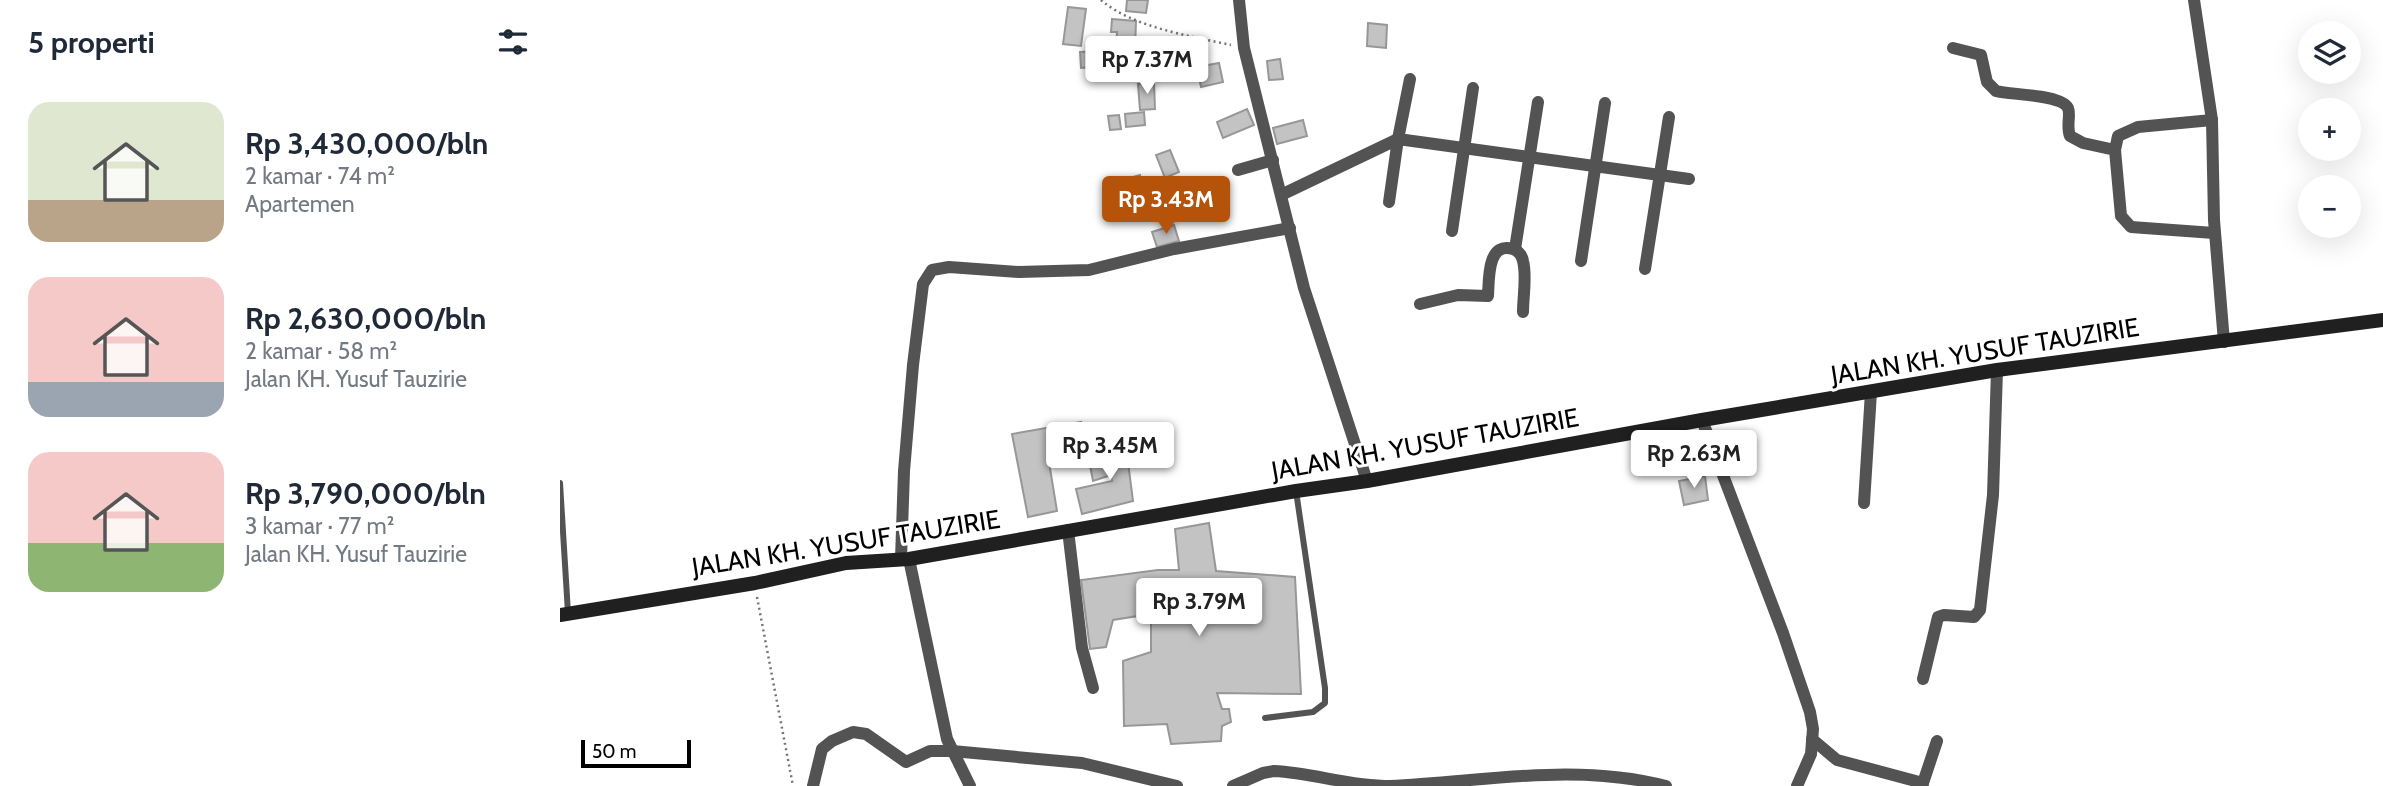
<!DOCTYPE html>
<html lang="id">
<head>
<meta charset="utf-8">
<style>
  :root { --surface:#fff; --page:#f2f2f3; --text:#1f2937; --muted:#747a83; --accent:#b45309 }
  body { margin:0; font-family:Cabin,sans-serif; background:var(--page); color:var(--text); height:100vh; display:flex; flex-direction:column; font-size:26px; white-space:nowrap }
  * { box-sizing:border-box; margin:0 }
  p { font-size:23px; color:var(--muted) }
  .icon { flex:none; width:38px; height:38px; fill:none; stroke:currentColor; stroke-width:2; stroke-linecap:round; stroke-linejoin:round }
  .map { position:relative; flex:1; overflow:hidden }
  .details { display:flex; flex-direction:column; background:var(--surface); width:560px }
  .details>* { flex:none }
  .controls { position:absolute; left:1738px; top:21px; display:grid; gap:14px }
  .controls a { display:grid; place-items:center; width:63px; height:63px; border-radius:50%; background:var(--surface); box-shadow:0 7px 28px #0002; font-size:35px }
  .scale { position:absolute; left:21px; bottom:18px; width:110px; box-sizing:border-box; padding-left:7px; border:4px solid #000; border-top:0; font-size:19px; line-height:24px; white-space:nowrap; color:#000; -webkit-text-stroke:5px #fff; paint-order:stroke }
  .price { position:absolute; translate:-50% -60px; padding:0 16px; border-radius:7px; background:#fff; color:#222; font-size:23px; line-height:46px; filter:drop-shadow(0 2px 4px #0008) }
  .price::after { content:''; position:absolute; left:50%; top:42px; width:21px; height:16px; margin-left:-10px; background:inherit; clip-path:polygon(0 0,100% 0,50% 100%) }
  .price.on { background:var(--accent); color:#fff }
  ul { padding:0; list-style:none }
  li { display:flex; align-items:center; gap:21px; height:175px; padding:0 28px }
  li span { display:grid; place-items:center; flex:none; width:196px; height:140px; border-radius:21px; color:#555 }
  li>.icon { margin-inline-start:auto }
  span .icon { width:84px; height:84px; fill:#fffc; stroke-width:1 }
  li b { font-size:30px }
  h2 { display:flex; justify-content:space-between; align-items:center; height:84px; padding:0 28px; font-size:30px }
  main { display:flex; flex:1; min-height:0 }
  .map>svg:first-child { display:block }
  .building { fill:#c3c3c3; stroke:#979797; stroke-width:2 }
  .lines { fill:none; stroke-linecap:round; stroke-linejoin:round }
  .path { stroke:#757575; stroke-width:2.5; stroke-dasharray:2 3.5; stroke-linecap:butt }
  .service { stroke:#535353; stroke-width:6 }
  .minor { stroke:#535353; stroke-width:12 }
  .secondary { stroke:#202020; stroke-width:14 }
  .labels { text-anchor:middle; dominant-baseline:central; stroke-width:6; stroke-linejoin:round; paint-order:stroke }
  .street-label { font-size:26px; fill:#000; stroke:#fff }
</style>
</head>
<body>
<main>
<section class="details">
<h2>5 properti<svg class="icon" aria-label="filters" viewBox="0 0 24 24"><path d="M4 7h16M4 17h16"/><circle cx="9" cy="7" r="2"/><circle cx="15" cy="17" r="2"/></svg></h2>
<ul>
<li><span style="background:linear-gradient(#dfe7d0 70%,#b9a48a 0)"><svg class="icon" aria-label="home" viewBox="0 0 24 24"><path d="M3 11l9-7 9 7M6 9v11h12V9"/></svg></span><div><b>Rp 3,430,000/bln</b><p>2 kamar · 74 m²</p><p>Apartemen</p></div></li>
<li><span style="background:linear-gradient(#f6c9c9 75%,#9aa5b1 0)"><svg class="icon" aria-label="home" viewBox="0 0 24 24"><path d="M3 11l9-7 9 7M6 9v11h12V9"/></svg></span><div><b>Rp 2,630,000/bln</b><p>2 kamar · 58 m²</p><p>Jalan KH. Yusuf Tauzirie</p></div></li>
<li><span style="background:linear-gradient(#f6c9c9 65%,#8fb573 0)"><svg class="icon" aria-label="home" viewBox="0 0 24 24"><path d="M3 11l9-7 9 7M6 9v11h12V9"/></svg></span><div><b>Rp 3,790,000/bln</b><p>3 kamar · 77 m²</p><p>Jalan KH. Yusuf Tauzirie</p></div></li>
</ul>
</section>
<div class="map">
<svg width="1823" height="786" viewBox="0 0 1823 786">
  <rect width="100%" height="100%" fill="#fff"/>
  <g class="building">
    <polygon points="567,0 588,0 586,13 566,11"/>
    <polygon points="508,7 526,9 521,46 503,44"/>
    <polygon points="552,19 576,21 575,50 556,49 557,32 551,32"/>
    <polygon points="808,23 827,25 826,48 807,46"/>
    <polygon points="543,51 544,66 521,68 520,52"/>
    <polygon points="720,59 723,79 709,80 707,61"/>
    <polygon points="659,63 663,82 641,87 637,67"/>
    <polygon points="594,83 595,109 580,110 578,84"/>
    <polygon points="687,109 694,125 663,138 657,122"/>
    <polygon points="584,112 585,125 566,127 565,114"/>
    <polygon points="559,115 561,129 550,130 548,116"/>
    <polygon points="743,120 747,136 717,144 713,128"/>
    <polygon points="610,150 619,172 605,178 596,155"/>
    <polygon points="580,175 583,187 562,193 559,181"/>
    <polygon points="611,196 614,211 590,216 587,201"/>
    <polygon points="581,203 584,214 567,218 565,207"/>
    <polygon points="614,225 619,241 597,247 592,232"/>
    <polygon points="521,422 524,448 488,456 497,511 468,517 452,434"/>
    <polygon points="565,439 573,501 522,514 516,489 552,481 545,442"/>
    <polygon points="542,442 548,476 533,481 526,444"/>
    <polygon points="1145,476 1148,500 1124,505 1119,481"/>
    <polygon points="649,523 656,571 735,577 741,694 657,693 662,709 669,709 671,722 662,726 661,741 611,744 607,724 564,726 563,661 591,652 591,614 553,620 546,647 530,649 521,580 598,570 619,570 615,529"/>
  </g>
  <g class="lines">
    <g class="path">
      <path d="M541,0C572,27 630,36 671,45"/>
      <polyline points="197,597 233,786"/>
    </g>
    <g class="service">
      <polyline points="0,483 8,613"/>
      <polyline points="705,718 753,712 765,703 765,688 736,491"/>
    </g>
    <g class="minor">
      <polyline points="679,0 684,48 744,288 807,481"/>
      <polyline points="1634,0 1652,120 1654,220 1664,342"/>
      <path d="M1393,48L1421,55L1427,82L1436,91C1450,95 1501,94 1508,108C1511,115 1506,126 1510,136L1523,143L1555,150L1561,216L1571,227L1654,233"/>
      <polyline points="850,79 838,139 1129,179"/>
      <polyline points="1555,150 1558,136 1578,127 1652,120"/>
      <polyline points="678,170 713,160"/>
      <polyline points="721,195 838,139 829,202"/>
      <polyline points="892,231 913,88"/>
      <polyline points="955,249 978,102"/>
      <polyline points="1021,261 1045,103"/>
      <polyline points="1085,269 1109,117"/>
      <path d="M860,304L898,295L928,296C929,280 927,241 953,249C958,251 962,255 963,261C967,276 963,296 963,312"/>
      <polyline points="1142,420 1223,633 1250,712 1253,729 1251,754 1237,786"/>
      <polyline points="1304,503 1311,392"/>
      <polyline points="508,530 522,648 533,688"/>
      <polyline points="341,559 344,471 353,365 363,284 372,270 389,267 459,272 529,270 614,249 730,228"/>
      <polyline points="349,559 387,739 410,786"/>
      <polyline points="1363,679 1378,617 1384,615 1414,617 1420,610 1433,495 1437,370"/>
      <polyline points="1252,739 1277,760 1363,783"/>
      <polyline points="253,786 262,749 272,741 293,732 306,734 346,762 370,751 392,751 522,763 617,786"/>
      <path d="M673,786L703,773L714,771C754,773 788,786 830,786C923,782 1014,762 1106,786"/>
      <polyline points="1362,786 1377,741"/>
    </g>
    <polyline class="secondary" points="0,615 195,583 286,563 349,559 736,491 807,481 1142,420 1437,370 1823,320"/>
  </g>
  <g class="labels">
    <g class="street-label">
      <text transform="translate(1425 351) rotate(-9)">JALAN KH. YUSUF TAUZIRIE</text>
      <text transform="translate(865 444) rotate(-10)">JALAN KH. YUSUF TAUZIRIE</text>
      <text transform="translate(286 543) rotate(-9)">JALAN KH. YUSUF TAUZIRIE</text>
    </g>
  </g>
</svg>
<div class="controls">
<a><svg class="icon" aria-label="layers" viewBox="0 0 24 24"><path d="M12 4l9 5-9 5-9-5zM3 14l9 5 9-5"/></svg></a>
<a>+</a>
<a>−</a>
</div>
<div class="scale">50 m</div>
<b class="price" style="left:587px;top:96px">Rp 7.37M</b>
<b class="price on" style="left:606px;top:236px">Rp 3.43M</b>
<b class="price" style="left:550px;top:482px">Rp 3.45M</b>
<b class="price" style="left:1134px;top:490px">Rp 2.63M</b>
<b class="price" style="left:639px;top:638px">Rp 3.79M</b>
</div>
</main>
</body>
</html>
